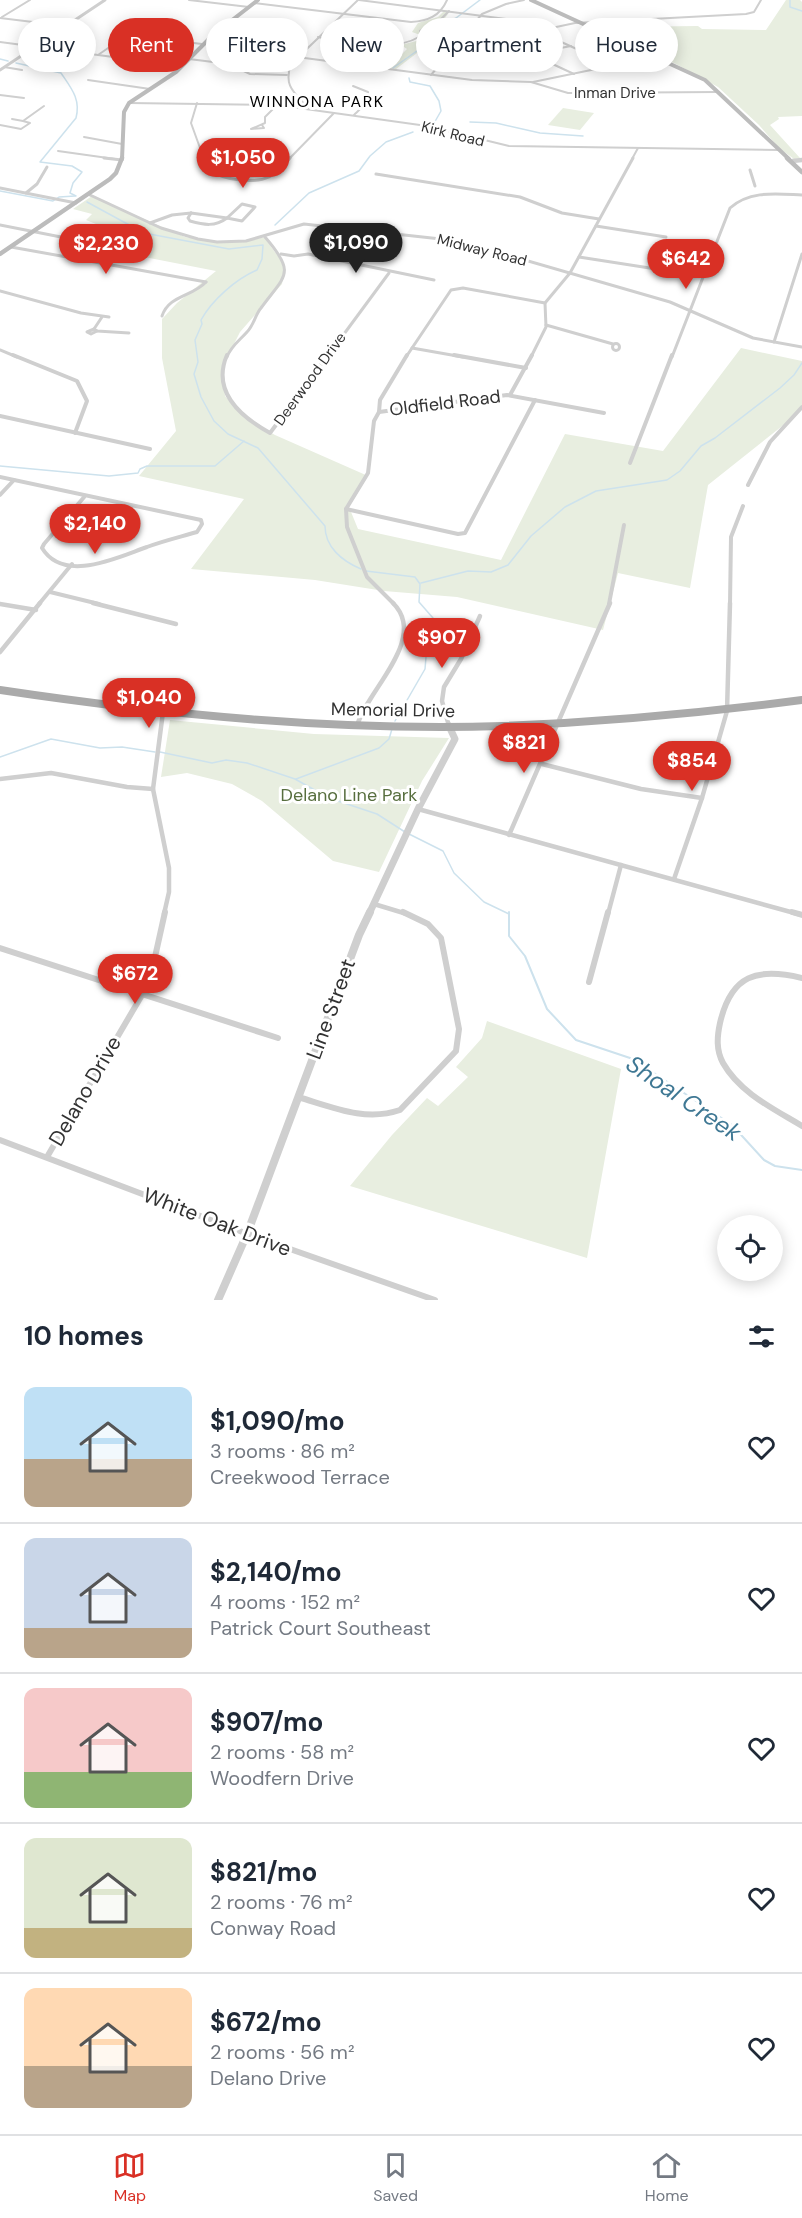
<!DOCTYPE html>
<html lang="en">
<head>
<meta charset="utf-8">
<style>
  :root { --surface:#fff; --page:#f6f6f7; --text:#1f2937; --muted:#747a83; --line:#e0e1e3; --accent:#d93025 }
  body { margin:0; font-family:"DM Sans",sans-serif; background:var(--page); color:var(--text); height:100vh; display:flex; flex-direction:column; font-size:22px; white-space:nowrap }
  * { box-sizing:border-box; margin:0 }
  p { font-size:20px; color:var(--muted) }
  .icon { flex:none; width:33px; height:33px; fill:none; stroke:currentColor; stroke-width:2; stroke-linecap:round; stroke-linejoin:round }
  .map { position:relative; height:1300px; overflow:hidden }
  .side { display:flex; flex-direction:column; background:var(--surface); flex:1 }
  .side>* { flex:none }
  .hud { position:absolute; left:18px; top:18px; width:766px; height:54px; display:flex; gap:12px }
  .tools { position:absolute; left:717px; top:1215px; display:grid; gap:12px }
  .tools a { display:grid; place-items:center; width:66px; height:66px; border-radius:50%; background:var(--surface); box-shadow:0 3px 15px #0003; font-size:30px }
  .price { position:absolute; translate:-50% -51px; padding:0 14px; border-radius:21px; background:var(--accent); color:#fff; font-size:20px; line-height:39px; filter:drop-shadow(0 2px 3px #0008) }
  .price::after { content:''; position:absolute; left:50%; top:36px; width:18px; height:14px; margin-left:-9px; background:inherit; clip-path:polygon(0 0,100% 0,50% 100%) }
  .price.on { background:#222; color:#fff }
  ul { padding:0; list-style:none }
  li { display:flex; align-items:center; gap:18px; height:150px; padding:0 24px }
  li+li { border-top:2px solid var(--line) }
  li span { display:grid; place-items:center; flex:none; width:168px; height:120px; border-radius:12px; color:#555 }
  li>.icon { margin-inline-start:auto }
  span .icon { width:72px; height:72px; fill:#fffc; stroke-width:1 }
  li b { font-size:26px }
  h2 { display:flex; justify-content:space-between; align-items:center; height:72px; padding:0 24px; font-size:26px }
  .tag { padding:0 21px; border-radius:27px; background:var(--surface); box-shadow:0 3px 15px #0003; font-size:21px; line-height:54px }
  .tag.on { background:var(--accent); color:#fff }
  .tabs { display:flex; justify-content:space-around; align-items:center; height:84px; border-top:2px solid var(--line); background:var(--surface); font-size:16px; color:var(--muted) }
  .tabs a { display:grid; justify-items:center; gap:3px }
  .tabs .on { color:var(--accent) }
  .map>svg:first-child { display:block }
  .green { fill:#e8eee0 }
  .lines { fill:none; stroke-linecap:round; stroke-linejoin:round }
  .stream-far1 { stroke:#cde2ed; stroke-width:1.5 }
  .stream { stroke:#cde2ed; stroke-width:2 }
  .minor-far4 { stroke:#cfcfcf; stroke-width:2 }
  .minor-far3 { stroke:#cfcfcf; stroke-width:3 }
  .minor-far2 { stroke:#cfcfcf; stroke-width:4 }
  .minor-far1 { stroke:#cfcfcf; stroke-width:4.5 }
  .minor { stroke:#cfcfcf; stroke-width:6 }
  .tertiary-far3 { stroke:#cfcfcf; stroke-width:3 }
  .tertiary-far2 { stroke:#cfcfcf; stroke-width:4.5 }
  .tertiary-far1 { stroke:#cfcfcf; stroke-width:7 }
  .tertiary { stroke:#cfcfcf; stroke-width:8 }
  .secondary-far1 { stroke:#bcbcbc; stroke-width:4 }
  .secondary { stroke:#bcbcbc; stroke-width:4.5 }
  .primary { stroke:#aaa; stroke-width:8 }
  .labels { text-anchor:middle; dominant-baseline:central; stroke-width:6; stroke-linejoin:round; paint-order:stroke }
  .far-street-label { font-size:15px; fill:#323232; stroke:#fff }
  .far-neighbourhood-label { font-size:16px; letter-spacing:1.5px; fill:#000; stroke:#fff }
  .street-label { font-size:18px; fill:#323232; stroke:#fff }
  .park-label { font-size:18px; fill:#576e3e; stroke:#fff }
  .near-street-label { font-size:21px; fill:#323232; stroke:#fff }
  .near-water-label { font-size:24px; font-style:italic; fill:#3f7894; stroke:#fff }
</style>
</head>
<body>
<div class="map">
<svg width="802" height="1300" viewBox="0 0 802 1300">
  <rect width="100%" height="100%" fill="#fff"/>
  <g class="green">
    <polygon points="786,0 800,0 802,2 802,116 778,117 779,119 770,125 800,158 794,159 779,148 759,125 718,87 676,64 600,30 614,27 698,26 702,29 766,30"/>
    <path d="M445,10L450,11L445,18L456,19L442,26L436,33L447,37L435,36L425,47L396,69L327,60L334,54L340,53L335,57C344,57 344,53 351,49C361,43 378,45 390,46L394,50L390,55L399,57L407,49L401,45L420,40L423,36L412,32L418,23L438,17Z"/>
    <polygon points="563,108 594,113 580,130 548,125"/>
    <path d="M92,196L185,237L212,241L238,242L266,237C270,248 279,256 285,266L282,284L240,332L223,366L225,396L245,418L275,435L368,476L349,507L358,529L501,560L565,434L663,451L741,348L802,361V407L791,419L708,485L690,588L618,573L603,630L457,597L384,591L315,580L191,569L244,499L139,476L176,431L162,358V319L177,303L216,271L134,255L144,247L117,239L111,230L86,220L92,214L73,209Z"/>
    <polygon points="170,720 314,734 449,738 422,781 379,872 333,861 262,801 232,784 187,773 161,777"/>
    <polygon points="487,1021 621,1069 587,1258 350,1186 392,1135 427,1098 438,1106 468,1077 456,1067 482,1038"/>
  </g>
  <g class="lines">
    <g class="stream-far1">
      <polyline points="790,0 790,7 802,11"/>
      <polyline points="0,59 8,61"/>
      <path d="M16,63L61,73C71,88 81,99 76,118L40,162L72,166L82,172L73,183L70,193L76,196"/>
      <polyline points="393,68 421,48 438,27 456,18 480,0"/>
      <polyline points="409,78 410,82 430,86 439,101 441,111 433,125"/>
      <polyline points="470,122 496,123 540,133 583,136"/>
      <polyline points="0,191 53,201 59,197 75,196"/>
      <path d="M87,202L144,233L229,249L263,245L262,259L257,270C236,279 212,300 201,320L202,324L195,340L198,362L194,374L201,397L214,421L228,434L258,448L325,526C325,547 342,561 361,569"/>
      <polyline points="275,225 309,193 359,171 370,156 386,142 413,132"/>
      <polyline points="0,466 109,476 138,473 140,469 147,466 215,466 244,441"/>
      <polyline points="366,571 415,577 420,584 419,602 433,618 434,633 426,657 425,669 395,721"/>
      <polyline points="421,583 468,571 491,572 508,565 531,536 565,507 596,491 667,480 680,471 701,446 715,438 780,388 794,375 802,363"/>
      <polyline points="160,752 212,763 226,760 247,763 295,779 329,798 377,814 405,832"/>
      <polyline points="0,757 51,739 100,748 122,747 155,752"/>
      <polyline points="296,779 379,748 389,739 392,729"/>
      <polyline points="409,834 443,851 454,873 484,902 509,914"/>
    </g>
    <polyline class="stream" points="509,912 509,936 525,956 547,1009 576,1040 633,1059 732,1125 764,1160 775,1166 802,1170"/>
    <g class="minor-far4">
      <polyline points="189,0 249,7"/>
      <polyline points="359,0 513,20 614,66"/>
      <path d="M254,3L411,22C428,21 440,16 447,0"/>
      <polyline points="2,17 30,0"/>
      <polyline points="0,18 66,26"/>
      <polyline points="229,22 279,30 272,38"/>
      <polyline points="447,36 504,38 575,23 746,14 754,12 761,0"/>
      <path d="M318,37C351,43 390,54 421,36L420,31L439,21L449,11"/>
      <polyline points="0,42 181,66"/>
      <polyline points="98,55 127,35 202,44"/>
      <polyline points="297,57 472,80 531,82 568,93 719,92"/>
      <polyline points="447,58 494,61 571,46"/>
      <polyline points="189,59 229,64 250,74 287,75"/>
      <polyline points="546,61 574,74"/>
      <polyline points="4,67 22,70"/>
      <polyline points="431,75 482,14 506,4 524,0"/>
      <polyline points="88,80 150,89"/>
      <polyline points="533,82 654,57"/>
      <path d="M353,86L368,92C369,102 361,108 354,115"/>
      <polyline points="0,95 24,98"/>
      <polyline points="129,103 277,105 427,126 509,146 779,150"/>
      <polyline points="197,103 191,123 204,159"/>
      <path d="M309,109C295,93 283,87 291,64L358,0"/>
      <polyline points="12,119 23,121"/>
      <polyline points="0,125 21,129 30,123 23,121 44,106"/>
      <polyline points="262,125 264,128 251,129 265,123 265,117 277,105"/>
      <polyline points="84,137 122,144"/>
      <polyline points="58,151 115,159"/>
      <polyline points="203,152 236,151 291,157"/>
      <polyline points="289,159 334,113"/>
      <polyline points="632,159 638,148"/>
    </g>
    <g class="minor-far3">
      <polyline points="104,158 122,160"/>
      <path d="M203,158C205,162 206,167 210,170C223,180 254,184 269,177C277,173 284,164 290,158"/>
      <polyline points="750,170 755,186"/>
      <polyline points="376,174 520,197 562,213 599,219"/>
      <polyline points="0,188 76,203"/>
      <polyline points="26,193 37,184 47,167"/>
      <polyline points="90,195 161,228 198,239 217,242 246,241 304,224 459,241 670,302 753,338 802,347"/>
      <polygon points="242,204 255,207 242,221 227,218"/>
      <polyline points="191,213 227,218"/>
      <path d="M191,213L188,218L190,221C204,225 215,227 227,218"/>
      <polyline points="150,223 172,215 191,213"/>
      <polyline points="0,225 66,238 83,239"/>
      <polyline points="596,226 666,237"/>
      <polyline points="11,247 206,282"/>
      <polyline points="281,254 294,256 308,254 434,280"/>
      <polyline points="579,257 656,269"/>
      <polyline points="0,291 81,313 109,317"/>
      <path d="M162,316C169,295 192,297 206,282"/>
      <polyline points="102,317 94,329 97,331 129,333"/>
      <polyline points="546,325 613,344"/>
      <polyline points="94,329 87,332 91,334 97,331"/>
      <polyline points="774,342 802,254"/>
      <circle cx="616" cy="347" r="3.5"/>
      <polyline points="412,348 463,357"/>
      <polyline points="0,350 17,357"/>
      <path d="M227,357C231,346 239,341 247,332C254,325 255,315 261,308C285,275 297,274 265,237"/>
      <polyline points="327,357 389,273"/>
      <polyline points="406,357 451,290 463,288 545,303"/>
      <polyline points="531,357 546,327 545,303 570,273 633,158"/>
      <path d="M672,357L730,208C750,190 777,194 802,195"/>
    </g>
    <g class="minor-far2">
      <polyline points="13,355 77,381 87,401 75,433"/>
      <path d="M227,355C211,392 241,417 270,433L328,355"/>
      <polyline points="454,355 526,368"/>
      <polyline points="510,395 532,355"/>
      <polyline points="379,412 507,395 604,413"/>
      <polyline points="0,416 150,449"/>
      <polyline points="630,463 672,355"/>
      <path d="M0,477L201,520L202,524L197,532C180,537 163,541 147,547C118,557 64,584 42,548L44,544L85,496"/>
      <polyline points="748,485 770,442 802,407"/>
      <polyline points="0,495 14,480"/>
      <polyline points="346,509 458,534 465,533 535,400"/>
      <polyline points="50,592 99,604"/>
      <polyline points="39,604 72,564"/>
      <polyline points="394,604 367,577 347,527 346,509 368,473 374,421 379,412 380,400 407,355"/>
      <polyline points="609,604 624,525"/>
      <polyline points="730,604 731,537 743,506"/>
    </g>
    <g class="minor-far1">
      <polyline points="93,603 176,624"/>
      <polyline points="0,604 36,610"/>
      <polyline points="0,652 40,603"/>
      <polyline points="163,712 153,789 169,868 169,892 164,914"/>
      <path d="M357,726C366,691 429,639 393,603"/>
      <polyline points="449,726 442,701 444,687 461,659 480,616"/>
      <polyline points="542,764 641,789 702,798"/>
      <polyline points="0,779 51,773 127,787 153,789"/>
      <polyline points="418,809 798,914"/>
      <polyline points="509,835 610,603"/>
      <polyline points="674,879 702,798 727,711 730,603"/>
      <polyline points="374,904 407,914"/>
      <polyline points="608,914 621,865"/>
    </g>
    <g class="minor">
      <polyline points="792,912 802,915"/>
      <polyline points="0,948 278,1038"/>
      <path d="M802,978C757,967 731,975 720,1023C717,1037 716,1050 723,1063C740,1093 774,1109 802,1126"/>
      <polyline points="589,982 608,912"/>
      <path d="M298,1097C332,1107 365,1122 400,1110L456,1051L459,1029L441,938L428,924L403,912"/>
      <polyline points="0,1140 253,1236 435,1300"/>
      <polyline points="47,1157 142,995 153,966 165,912"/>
    </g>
    <polyline class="tertiary-far3" points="0,70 105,0"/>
    <polyline class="tertiary-far2" points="792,161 802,160"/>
    <polyline class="tertiary-far1" points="369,914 418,809 455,739 449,726"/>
    <polyline class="tertiary" points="218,1300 247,1234 359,935 370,912"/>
    <g class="secondary-far1">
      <polyline points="531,0 705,80 789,159"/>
      <polyline points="122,159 124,112 129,103 176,72 213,35 258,0"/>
    </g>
    <g class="secondary">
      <polyline points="787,158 802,172"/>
      <polyline points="0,254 110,179 116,173 122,158"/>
    </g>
    <path class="primary" d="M0,690C167,715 334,731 503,726C603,722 702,713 802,700"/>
  </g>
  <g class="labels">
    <g class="far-street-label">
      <text x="615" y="93">Inman Drive</text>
      <text transform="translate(453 134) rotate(14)">Kirk Road</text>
      <text transform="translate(482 250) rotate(14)">Midway Road</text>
      <text transform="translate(310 379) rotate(-54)">Deerwood Drive</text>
    </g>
    <g class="far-neighbourhood-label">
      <text x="317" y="101">WINNONA PARK</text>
    </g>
    <g class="street-label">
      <text transform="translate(445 403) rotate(-7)">Oldfield Road</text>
      <text transform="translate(393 710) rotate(1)">Memorial Drive</text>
    </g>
    <g class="park-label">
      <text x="349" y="795">Delano Line Park</text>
    </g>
    <g class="near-street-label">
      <text transform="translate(331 1009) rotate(-70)">Line Street</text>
      <text transform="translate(85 1091) rotate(-60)">Delano Drive</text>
      <text transform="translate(217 1222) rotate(21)">White Oak Drive</text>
    </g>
    <g class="near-water-label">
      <text transform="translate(684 1098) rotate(34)">Shoal Creek</text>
    </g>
  </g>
</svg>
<div class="tools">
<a><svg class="icon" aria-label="locate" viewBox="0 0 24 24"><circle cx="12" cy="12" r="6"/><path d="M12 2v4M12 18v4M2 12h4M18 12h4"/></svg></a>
</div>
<b class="price" style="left:243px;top:189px">$1,050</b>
<b class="price on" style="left:356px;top:274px">$1,090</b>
<b class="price" style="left:106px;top:275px">$2,230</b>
<b class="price" style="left:686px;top:290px">$642</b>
<b class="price" style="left:95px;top:555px">$2,140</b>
<b class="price" style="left:442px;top:669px">$907</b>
<b class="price" style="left:149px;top:729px">$1,040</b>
<b class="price" style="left:524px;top:774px">$821</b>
<b class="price" style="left:692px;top:792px">$854</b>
<b class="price" style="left:135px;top:1005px">$672</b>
<div class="hud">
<a class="tag">Buy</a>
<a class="tag on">Rent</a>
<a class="tag">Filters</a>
<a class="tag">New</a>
<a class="tag">Apartment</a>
<a class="tag">House</a>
</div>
</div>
<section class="side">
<h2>10 homes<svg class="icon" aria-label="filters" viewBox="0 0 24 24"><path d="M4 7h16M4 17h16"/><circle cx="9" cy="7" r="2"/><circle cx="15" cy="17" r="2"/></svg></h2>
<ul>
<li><span style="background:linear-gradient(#bfe0f5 60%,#b9a48a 0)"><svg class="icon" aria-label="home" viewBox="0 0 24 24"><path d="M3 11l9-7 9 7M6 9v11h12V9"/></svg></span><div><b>$1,090/mo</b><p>3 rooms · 86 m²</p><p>Creekwood Terrace</p></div><svg class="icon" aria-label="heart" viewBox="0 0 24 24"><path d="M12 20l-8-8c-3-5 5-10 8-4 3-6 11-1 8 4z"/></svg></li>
<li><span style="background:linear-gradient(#c9d6e8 75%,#b9a48a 0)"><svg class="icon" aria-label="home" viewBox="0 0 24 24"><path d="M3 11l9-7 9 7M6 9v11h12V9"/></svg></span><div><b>$2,140/mo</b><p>4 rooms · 152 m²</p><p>Patrick Court Southeast</p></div><svg class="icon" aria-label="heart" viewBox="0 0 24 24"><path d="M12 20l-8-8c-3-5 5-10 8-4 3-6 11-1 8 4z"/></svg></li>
<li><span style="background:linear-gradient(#f6c9c9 70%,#8fb573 0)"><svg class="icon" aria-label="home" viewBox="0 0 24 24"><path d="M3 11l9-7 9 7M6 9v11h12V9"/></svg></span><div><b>$907/mo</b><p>2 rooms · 58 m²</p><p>Woodfern Drive</p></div><svg class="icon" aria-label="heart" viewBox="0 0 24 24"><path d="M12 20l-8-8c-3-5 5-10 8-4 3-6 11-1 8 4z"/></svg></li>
<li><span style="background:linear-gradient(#dfe7d0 75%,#c2b280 0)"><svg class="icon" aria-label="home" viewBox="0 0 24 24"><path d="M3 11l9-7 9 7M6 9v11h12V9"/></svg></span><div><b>$821/mo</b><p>2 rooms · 76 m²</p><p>Conway Road</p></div><svg class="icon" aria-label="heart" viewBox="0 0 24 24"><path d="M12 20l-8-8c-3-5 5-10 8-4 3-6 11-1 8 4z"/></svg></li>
<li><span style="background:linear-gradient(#ffd9b3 65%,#b9a48a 0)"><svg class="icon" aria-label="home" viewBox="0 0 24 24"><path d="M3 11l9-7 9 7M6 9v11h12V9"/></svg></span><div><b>$672/mo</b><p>2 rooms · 56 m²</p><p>Delano Drive</p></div><svg class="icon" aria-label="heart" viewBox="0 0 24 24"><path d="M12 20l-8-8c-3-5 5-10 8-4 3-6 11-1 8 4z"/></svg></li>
</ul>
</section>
<nav class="tabs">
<a class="on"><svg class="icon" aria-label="map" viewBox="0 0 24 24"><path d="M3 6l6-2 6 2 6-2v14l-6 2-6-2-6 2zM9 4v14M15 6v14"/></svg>Map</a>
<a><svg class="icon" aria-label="saved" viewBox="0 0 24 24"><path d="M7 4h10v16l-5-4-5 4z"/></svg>Saved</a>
<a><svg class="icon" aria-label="home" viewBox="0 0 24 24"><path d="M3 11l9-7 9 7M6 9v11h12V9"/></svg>Home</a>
</nav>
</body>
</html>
